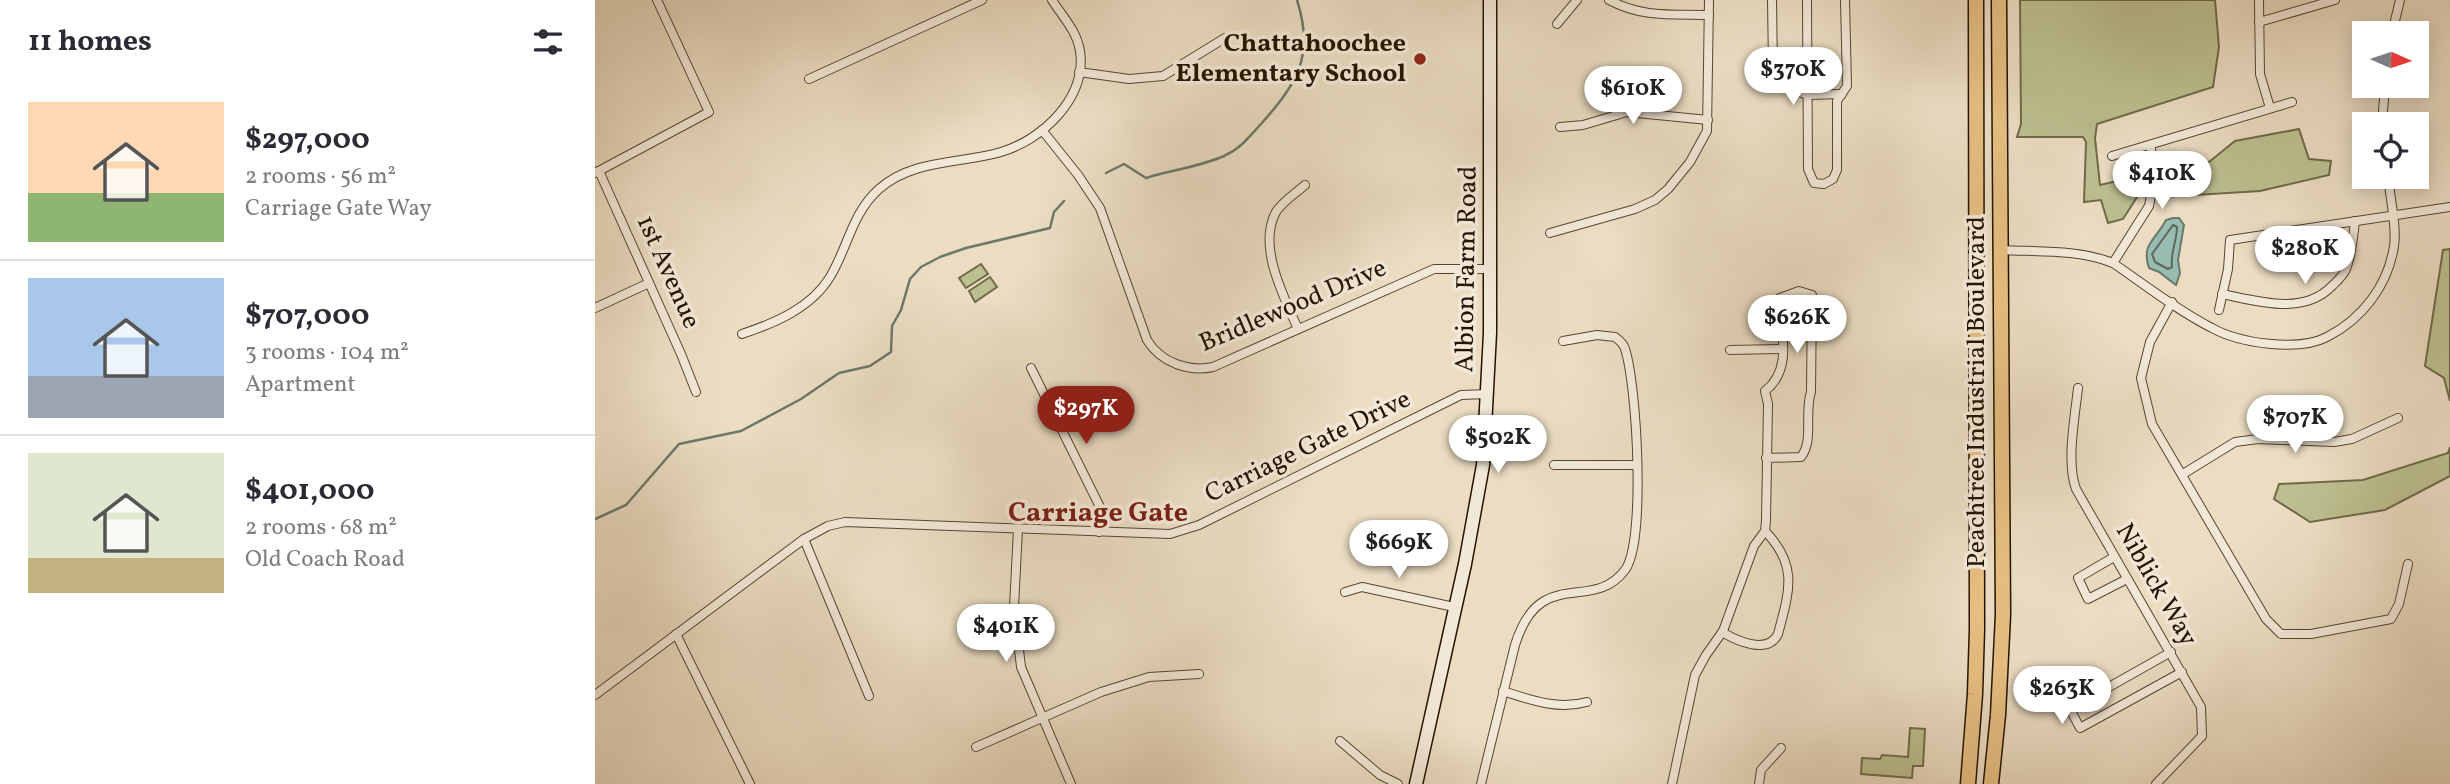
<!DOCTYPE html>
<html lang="en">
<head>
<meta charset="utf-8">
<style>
  :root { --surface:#fff; --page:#f7f7f7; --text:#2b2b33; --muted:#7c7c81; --line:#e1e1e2; --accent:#8f2418 }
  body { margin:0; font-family:Vollkorn,serif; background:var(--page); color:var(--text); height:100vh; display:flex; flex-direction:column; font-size:26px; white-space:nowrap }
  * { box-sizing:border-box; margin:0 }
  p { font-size:23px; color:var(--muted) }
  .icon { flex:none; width:38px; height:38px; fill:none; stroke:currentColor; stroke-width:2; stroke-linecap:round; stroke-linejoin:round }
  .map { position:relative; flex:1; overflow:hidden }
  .sheet { display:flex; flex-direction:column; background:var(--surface); width:595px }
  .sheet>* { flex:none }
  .needle { width:46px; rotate:93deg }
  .tools { position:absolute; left:1757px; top:21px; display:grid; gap:14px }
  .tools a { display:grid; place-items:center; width:77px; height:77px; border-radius:0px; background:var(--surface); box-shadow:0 4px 18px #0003; font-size:35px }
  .price { position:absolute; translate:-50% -60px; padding:0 16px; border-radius:24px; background:#fff; color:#222; font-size:23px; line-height:46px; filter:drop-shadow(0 2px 4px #0008) }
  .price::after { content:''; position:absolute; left:50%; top:42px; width:21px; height:16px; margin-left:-10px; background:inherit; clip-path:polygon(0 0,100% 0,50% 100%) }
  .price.current { background:var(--accent); color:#fff }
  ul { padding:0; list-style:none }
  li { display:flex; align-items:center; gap:21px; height:175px; padding:0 28px }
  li+li { border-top:2px solid var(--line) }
  li span { display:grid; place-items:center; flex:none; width:196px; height:140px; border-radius:0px; color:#555 }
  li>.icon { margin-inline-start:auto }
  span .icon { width:84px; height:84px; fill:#fffc; stroke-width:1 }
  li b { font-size:30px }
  h2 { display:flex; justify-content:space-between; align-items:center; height:84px; padding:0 28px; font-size:30px }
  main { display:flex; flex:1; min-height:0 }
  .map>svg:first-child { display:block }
  .green { fill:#bcbf90; stroke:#706a48; stroke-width:2 }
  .water { fill:#98bcb1; stroke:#6a796a; stroke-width:2 }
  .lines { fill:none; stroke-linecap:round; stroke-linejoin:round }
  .shore { stroke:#5e6858; stroke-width:2 }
  .stream { stroke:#6a796a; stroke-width:2.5 }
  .street-casing { stroke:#564630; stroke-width:10 }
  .secondary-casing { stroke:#251400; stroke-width:15 }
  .highway-casing { stroke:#251400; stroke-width:17 }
  .street { stroke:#f2e8d7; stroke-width:8 }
  .secondary { stroke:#f2e8d7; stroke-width:12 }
  .highway { stroke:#e6be81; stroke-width:14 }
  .poi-dot { fill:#8f2418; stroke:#f2e8d7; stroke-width:2.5 }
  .labels { text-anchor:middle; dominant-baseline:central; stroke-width:7; stroke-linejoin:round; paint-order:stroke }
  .poi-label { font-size:26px; font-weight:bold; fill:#251400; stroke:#f2e8d7; text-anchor:end }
  .street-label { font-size:26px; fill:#251400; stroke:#f2e8d7 }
  .neighbourhood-label { font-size:28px; font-weight:bold; fill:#7a1f14; stroke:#f2e8d7 }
</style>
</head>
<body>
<main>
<section class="sheet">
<h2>11 homes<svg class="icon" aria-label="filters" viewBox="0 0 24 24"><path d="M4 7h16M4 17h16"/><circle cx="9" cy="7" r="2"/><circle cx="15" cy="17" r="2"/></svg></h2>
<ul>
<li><span style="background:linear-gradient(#ffd9b3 65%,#8fb573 0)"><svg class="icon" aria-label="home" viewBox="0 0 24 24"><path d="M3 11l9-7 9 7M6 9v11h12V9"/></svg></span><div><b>$297,000</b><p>2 rooms · 56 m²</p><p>Carriage Gate Way</p></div></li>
<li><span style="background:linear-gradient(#a9c7e8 70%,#9aa5b1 0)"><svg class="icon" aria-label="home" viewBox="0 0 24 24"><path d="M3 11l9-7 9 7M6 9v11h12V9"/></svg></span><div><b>$707,000</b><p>3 rooms · 104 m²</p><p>Apartment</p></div></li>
<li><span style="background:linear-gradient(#dfe7d0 75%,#c2b280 0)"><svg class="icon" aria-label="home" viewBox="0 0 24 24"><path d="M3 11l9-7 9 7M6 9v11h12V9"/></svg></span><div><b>$401,000</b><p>2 rooms · 68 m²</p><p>Old Coach Road</p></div></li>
</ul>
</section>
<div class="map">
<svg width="1855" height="784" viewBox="0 0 1855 784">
  <rect width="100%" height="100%" fill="#ebdcc2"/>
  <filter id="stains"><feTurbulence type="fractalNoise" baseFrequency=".00286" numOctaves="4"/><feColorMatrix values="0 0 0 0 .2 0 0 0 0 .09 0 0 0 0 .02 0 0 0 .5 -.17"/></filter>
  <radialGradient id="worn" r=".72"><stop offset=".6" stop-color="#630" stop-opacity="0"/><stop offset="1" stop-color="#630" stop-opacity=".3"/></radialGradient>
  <g class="green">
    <polygon points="1425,0 1620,0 1624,47 1618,87 1502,124 1500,138 1505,185 1544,176 1544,194 1528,219 1513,223 1506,200 1489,202 1491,142 1488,137 1422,137 1426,124"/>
    <polygon points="1704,129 1714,159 1736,161 1734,175 1665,191 1568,197 1568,182 1614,162 1640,141"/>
    <polygon points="1855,249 1855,401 1849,378 1830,366 1848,250"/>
    <polygon points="386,264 393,274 371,288 364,278"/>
    <polygon points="395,277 402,287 380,302 374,291"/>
    <polygon points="1855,447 1855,476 1790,510 1715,522 1679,499 1684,484 1768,480 1853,453"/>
    <polygon points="1315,728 1330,729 1328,766 1318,766 1317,778 1266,774 1267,758 1285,759 1287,755 1313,757"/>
  </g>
  <path class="water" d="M1578,218H1584L1589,225L1583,260L1585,273L1581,285L1564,272L1554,268C1546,244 1560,241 1571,220Z"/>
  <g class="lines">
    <path class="shore" d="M1578,225L1582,227C1582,241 1575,253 1577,267L1573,269L1560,262L1557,254Z"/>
    <g class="stream">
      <path d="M511,173L529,164L551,178C576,170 604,167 629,156C645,149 653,138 665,125C702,84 720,56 702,0"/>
      <polyline points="0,519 31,505 84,444 146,431 206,399 244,373 275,366 296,352 297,326 306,310 315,279 326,267 345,257 371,248 455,228 459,212 469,201"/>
    </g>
    <defs>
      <g id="street">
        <path d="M1014,0C1048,18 1077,14 1114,15"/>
        <polyline points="1177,0 1178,67 1190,86 1212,95 1247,94"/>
        <polyline points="1212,0 1213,169 1219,183 1229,184 1238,179 1242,170 1242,101 1252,86 1250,0"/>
        <polyline points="1664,0 1665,74 1675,108"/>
        <polyline points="1664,22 1740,0"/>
        <polyline points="962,24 982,0"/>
        <polyline points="1797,33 1805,0"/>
        <polyline points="484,72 534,79 568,76 630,38"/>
        <polyline points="214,79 387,0"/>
        <polyline points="1787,124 1790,86"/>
        <polyline points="965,127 988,125 1032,112 1113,120"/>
        <path d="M447,130L483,175L505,208L552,340C566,363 594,372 618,367L839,269H895"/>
        <polyline points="1517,156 1697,102"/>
        <polyline points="4,171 86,354 101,392"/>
        <polyline points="0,173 114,112 62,0"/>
        <polyline points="955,233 1040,209 1060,200 1073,189 1095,162 1112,131 1114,0"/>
        <path d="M1406,250C1444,252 1482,249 1518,263C1550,285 1582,310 1617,328C1644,343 1703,352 1732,337C1767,319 1793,286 1799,246C1802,227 1795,197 1793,177"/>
        <polyline points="1518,263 1554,206 1561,171 1555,145"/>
        <path d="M1627,294C1662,301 1708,316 1737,286C1742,281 1748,276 1751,269C1757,254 1758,237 1760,221"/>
        <polyline points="1577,302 1555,342 1546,378 1557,424 1671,619 1686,634 1716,634 1796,619 1804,604 1813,564"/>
        <polyline points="0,308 54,283"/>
        <polyline points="1624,310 1633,269 1635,240 1855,207"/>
        <path d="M703,329C689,297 662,246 681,212C687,202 701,193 710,185"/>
        <path d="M147,334C180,323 216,308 235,277C253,247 257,213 284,189C318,159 365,164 406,152C447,140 492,98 485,51C482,31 467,16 457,0"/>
        <polyline points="1135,350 1188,349"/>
        <polyline points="436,368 506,509 504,532"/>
        <path d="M1483,388C1480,417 1471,462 1481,489L1606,707L1607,736L1561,784"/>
        <polyline points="959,465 1041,465"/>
        <polyline points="1588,474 1640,442 1663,439 1739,442 1757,439 1803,418"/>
        <polyline points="423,529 419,607 426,667 476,784"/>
        <polyline points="209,539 274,696"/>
        <polyline points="1519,557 1483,578 1493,599 1532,579"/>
        <polyline points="750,592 767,587 859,607"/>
        <path d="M1127,632C1142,641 1173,655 1183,634C1194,592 1204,566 1170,531"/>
        <polyline points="81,634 155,784"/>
        <polyline points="1576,652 1475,709 1485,728 1587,672"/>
        <path d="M908,691C936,700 962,710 992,702"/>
        <polyline points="0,695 209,539 233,526 250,522 575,534 604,525 866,395 893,394"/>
        <polyline points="745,741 785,775 803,784"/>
        <polyline points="381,747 506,692 554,677 604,674"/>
        <path d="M886,784L920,645C945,564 997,614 1030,570C1051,542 1042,385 1030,349C1029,344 1024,340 1020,337L1002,335L968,341"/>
        <path d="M1077,784L1100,675L1111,655L1128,631L1159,546L1170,531L1171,521L1173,404L1170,391C1199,369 1185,330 1185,298L1204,291L1217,295L1216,392C1209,412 1219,441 1206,457L1171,458"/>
        <polyline points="1164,784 1166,770 1186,748"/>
      </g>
      <polyline id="secondary" points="821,784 870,564 888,465 895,333 895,0"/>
      <g id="highway">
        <polyline points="1373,784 1380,694 1382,629 1381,0"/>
        <polyline points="1396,784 1403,715 1408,615 1404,0"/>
      </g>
    </defs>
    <use href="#street" class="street-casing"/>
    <use href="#secondary" class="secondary-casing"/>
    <use href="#highway" class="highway-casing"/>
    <use href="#street" class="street"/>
    <use href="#secondary" class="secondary"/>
    <use href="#highway" class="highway"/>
  </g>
  <circle class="poi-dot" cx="825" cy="59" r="7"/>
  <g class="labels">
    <g class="poi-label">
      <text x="811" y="44">Chattahoochee<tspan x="811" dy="30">Elementary School</tspan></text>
    </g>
    <g class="street-label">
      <text transform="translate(872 269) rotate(-89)">Albion Farm Road</text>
      <text transform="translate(73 272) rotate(66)">1st Avenue</text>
      <text transform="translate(698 306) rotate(-23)">Bridlewood Drive</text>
      <text transform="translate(1382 392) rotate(-90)">Peachtree Industrial Boulevard</text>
      <text transform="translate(713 447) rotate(-26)">Carriage Gate Drive</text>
      <text transform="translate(1561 585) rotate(60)">Niblick Way</text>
    </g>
    <g class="neighbourhood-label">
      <text x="503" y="513">Carriage Gate</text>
    </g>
  </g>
  <rect width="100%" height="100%" filter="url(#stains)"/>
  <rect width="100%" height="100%" fill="url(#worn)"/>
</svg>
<div class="tools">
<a><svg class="needle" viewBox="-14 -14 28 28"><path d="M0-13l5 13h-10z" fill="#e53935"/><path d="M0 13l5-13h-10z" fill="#7c7c81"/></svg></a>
<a><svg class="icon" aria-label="locate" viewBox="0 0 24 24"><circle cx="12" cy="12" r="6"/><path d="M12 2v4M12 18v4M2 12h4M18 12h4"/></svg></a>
</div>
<b class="price" style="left:1198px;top:107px">$370K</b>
<b class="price" style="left:1038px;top:126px">$610K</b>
<b class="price" style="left:1567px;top:211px">$410K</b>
<b class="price" style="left:1710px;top:286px">$280K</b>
<b class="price" style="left:1202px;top:355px">$626K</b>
<b class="price current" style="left:491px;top:446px">$297K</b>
<b class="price" style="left:1700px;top:455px">$707K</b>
<b class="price" style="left:903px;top:475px">$502K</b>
<b class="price" style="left:804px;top:580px">$669K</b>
<b class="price" style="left:411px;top:664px">$401K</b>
<b class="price" style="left:1467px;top:726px">$263K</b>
</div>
</main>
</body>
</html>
